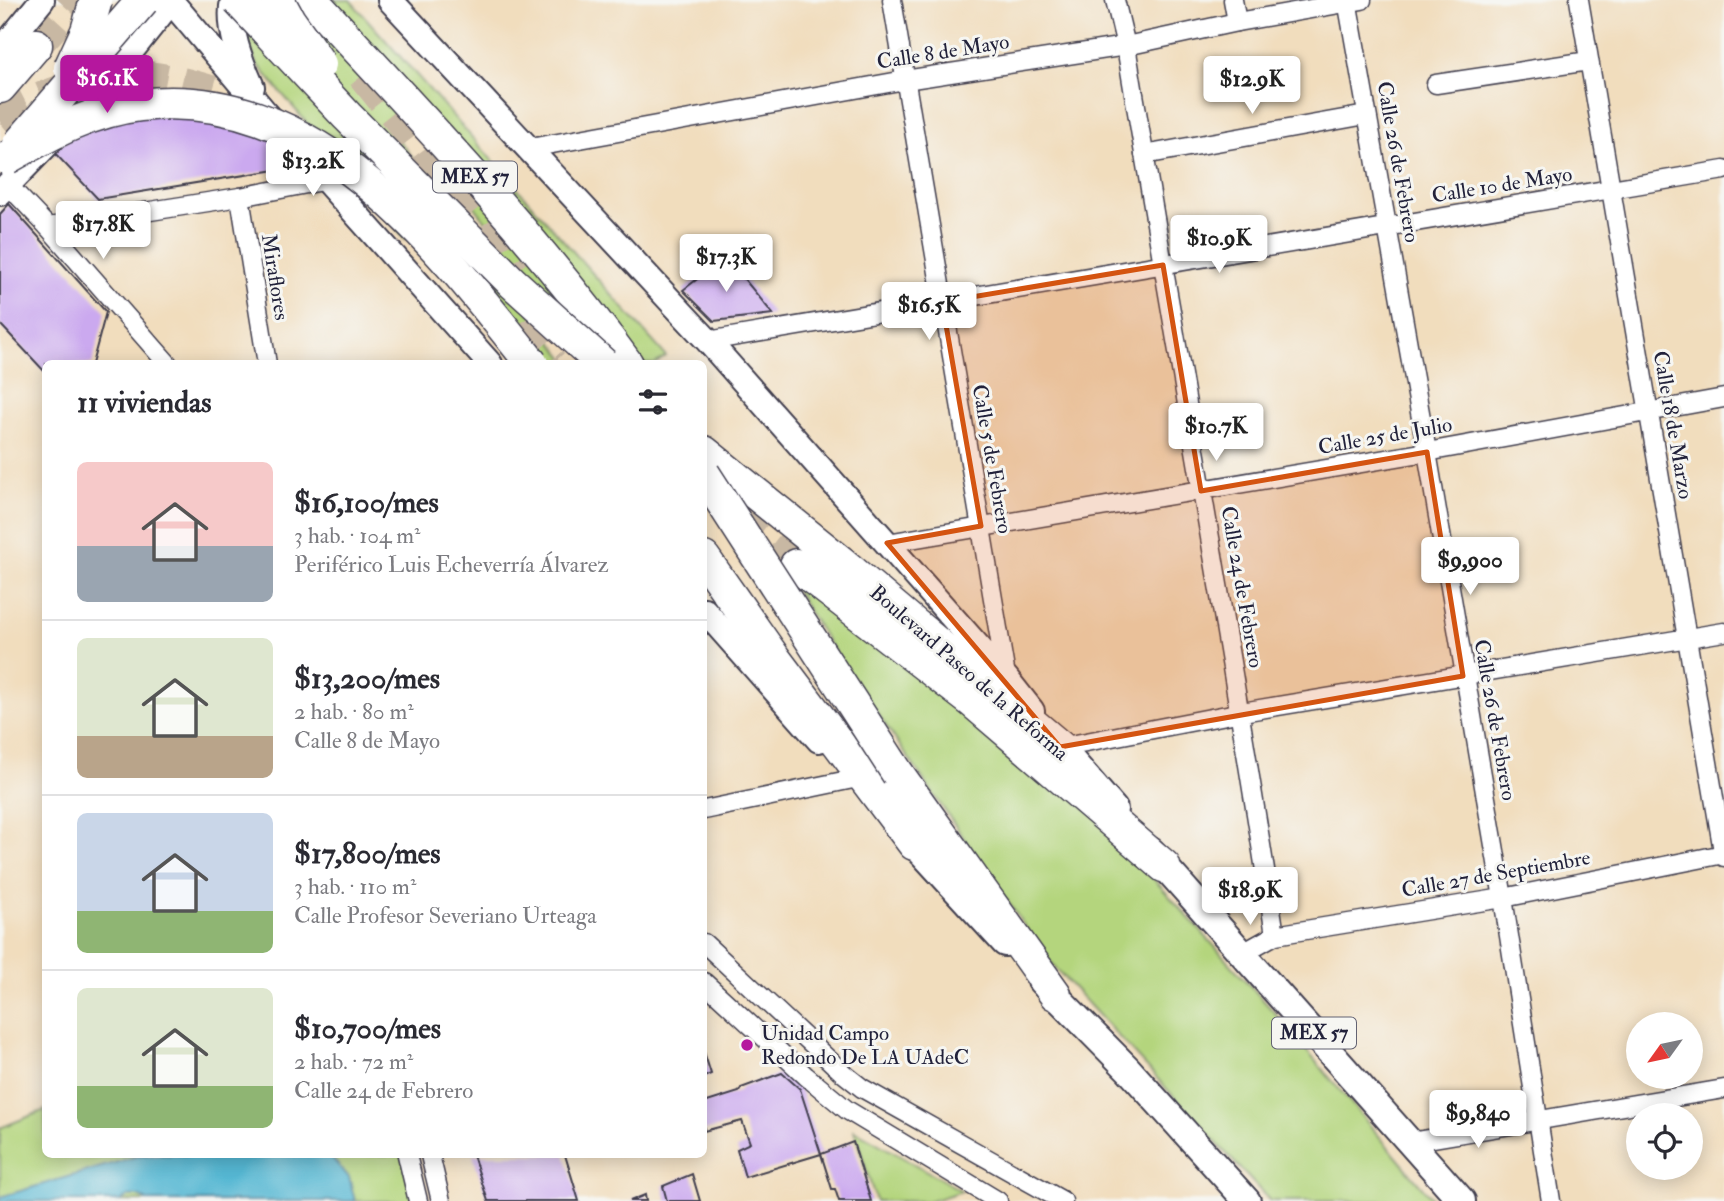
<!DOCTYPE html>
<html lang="es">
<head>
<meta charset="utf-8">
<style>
  :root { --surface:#fff; --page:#f7f7f7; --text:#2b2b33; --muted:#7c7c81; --line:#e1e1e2; --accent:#b5179e }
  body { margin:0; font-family:"IM FELL Double Pica",serif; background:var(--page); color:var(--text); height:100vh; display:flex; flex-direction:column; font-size:26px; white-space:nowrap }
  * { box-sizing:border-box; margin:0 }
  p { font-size:23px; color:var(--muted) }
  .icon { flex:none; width:38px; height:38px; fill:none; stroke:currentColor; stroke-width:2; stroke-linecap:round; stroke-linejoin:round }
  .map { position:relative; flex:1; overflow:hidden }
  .panel { position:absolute; left:42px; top:360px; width:665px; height:798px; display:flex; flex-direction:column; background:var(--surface); border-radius:10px; box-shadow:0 4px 18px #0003 }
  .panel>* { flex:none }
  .needle { width:46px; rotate:237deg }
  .controls { position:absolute; left:1626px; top:1012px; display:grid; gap:14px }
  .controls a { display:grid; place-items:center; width:77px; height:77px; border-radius:50%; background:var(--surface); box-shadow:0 4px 18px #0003; font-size:35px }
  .price { position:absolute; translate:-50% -60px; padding:0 16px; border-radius:7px; background:#fff; color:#222; font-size:23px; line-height:46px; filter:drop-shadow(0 2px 4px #0008) }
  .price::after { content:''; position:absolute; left:50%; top:42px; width:21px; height:16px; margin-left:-10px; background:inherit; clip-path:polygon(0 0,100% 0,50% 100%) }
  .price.current { background:var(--accent); color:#fff }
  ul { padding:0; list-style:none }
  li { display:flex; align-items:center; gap:21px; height:175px; padding:0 35px }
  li+li { border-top:2px solid var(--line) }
  li span { display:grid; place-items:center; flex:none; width:196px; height:140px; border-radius:10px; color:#555 }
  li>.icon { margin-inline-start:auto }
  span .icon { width:84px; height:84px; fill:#fffc; stroke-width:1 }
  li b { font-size:30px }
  h2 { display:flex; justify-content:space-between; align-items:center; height:84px; padding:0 35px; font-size:30px }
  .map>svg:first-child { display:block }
  .green { fill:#b4d57d; stroke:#6b7c5c; stroke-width:2 }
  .water { fill:#54b7d3; stroke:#3b6c87; stroke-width:2 }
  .building { fill:#cba9ef }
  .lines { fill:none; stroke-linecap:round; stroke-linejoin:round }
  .highway-tunnel { stroke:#c8b8a3; stroke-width:32; stroke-dasharray:32 16; stroke-linecap:butt }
  .street-casing { stroke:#413e4e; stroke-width:21 }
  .secondary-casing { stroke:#413e4e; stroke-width:28 }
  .primary-casing { stroke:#413e4e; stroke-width:30 }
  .highway-casing { stroke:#413e4e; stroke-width:35 }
  .street { stroke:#fff; stroke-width:18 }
  .secondary { stroke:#fff; stroke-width:24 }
  .primary { stroke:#fff; stroke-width:26 }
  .highway { stroke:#fff; stroke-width:32 }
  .highway-bridge-casing { stroke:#413e4e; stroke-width:35; stroke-linecap:butt }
  .highway-bridge { stroke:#fff; stroke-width:32 }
  .marked { fill:#d45411; fill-opacity:0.2; stroke:#d45411; stroke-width:5; stroke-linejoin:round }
  .poi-dot { fill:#b5179e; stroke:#f6f6f2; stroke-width:2.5 }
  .labels { text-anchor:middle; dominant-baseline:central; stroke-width:6; stroke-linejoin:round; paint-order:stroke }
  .shield { fill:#f6f6f2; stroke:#626272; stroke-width:2 }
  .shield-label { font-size:19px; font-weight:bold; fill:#22223b }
  .street-label { font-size:21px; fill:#22223b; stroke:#f6f6f2 }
  .poi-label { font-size:21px; fill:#22223b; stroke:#f6f6f2; text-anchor:start }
</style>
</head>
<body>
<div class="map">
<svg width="1724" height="1201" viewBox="0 0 1724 1201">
  <rect width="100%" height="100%" fill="#f6f6f2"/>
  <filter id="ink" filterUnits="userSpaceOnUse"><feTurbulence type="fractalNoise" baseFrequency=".0143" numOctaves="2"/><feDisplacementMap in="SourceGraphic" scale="14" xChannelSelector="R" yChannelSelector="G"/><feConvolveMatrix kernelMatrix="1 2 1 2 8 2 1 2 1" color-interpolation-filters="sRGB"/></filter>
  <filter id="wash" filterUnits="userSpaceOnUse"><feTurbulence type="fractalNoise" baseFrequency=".00686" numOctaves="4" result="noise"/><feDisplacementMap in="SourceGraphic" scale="28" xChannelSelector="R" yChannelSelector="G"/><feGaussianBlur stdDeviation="1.57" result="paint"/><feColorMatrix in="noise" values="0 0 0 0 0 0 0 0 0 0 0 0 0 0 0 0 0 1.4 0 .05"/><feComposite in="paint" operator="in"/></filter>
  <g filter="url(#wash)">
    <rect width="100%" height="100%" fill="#f1ddbd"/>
    <g class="green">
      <polygon points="248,0 350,0 666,356 655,364 594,364 413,125 396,136 569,364 542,364 425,209 405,239 256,63 244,30"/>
      <polygon points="772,552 969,703 1105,825 1273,1011 1434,1201 1270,1201 1048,960 824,636"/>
      <polygon points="45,1110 46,1155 402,1155 413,1201 0,1201 0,1128"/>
      <polygon points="854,1130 962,1191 931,1201 876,1201"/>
    </g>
    <path class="water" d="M141,1155H329L349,1177L355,1201H147C137,1194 131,1194 120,1201H0V1197Z"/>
    <g id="blocks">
      <g class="building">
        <polygon points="114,112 256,120 300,166 98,199 51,149"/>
        <polygon points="9,204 106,312 92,364 46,364 46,373 0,324 0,214"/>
        <polygon points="726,257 773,314 714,321 683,290"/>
        <polygon points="704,1052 711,1074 704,1077"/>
        <polygon points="782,1073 800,1089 821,1154 745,1177 737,1149 750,1143 742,1121 704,1131 704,1103 739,1092 741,1088"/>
        <polygon points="853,1142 871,1201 839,1201 835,1189 832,1189 821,1154"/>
        <polygon points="473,1155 565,1155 579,1201 488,1201"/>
        <polygon points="692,1174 700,1201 667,1201 663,1186"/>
        <polygon points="645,1195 646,1201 630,1201"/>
      </g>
    </g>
  </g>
  <g filter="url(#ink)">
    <use href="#blocks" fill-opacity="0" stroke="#413e4e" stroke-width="2"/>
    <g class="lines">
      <g class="highway-tunnel">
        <polyline points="36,45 77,0"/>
        <polyline points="363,75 410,133 515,272"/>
        <path d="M0,122C22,105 46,95 73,87C90,82 108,77 126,76C166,75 209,91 247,102"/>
        <polyline points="518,326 552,364"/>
        <polyline points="733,517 796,565"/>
      </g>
      <defs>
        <g id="street">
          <polyline points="892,0 1006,676"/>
          <path d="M1115,0L1126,46C1175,343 1230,638 1275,935"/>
          <polyline points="1233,0 1237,22"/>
          <polyline points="1347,0 1427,452 1503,898 1551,1201"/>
          <polyline points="1579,0 1724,857"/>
          <polyline points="1436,84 1589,61"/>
          <polyline points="530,148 905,80 1126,46 1237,22 1362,0"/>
          <polyline points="1144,155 1366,115"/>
          <polyline points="8,185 48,227 168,364"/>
          <polyline points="240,197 267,364"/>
          <polyline points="48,227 240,197 327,180"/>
          <polyline points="708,341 1724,170"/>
          <polyline points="887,543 1427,452 1724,398"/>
          <polyline points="1060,747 1242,712 1724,632"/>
          <polyline points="704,810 853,779"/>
          <polyline points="704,943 843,1073 862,1088 1063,1201"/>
          <polyline points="1243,953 1275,935 1503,898 1724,854"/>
          <polyline points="704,982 806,1076 847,1110 998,1201"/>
          <polyline points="1410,1142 1724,1089"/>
          <polyline points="407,1155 418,1201"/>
          <polyline points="430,1155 441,1201"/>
        </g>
        <g id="secondary">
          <polyline points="170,0 263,110 490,364"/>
          <path d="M233,0C227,28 241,62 252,87"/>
          <polyline points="390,0 708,341 1006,678 1032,711"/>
          <polyline points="0,52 42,0"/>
          <polyline points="0,193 101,89 172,0"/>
          <polyline points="704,610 819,740"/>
        </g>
        <g id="primary">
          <polyline points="1060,747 1114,809"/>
          <polyline points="914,844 1005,943"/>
          <polyline points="1151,851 1462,1201"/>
          <polyline points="1041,981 1128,1069 1247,1201"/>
        </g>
        <g id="highway">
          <path d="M312,0C421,118 533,234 627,364"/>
          <polyline points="0,87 36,45"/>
          <polyline points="704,452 842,563 1060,747"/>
          <polyline points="704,558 775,659 914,844"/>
          <polyline points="796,565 973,702 1164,866"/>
          <polyline points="898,774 1055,994"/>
        </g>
      </defs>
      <use href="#street" class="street-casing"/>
      <use href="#secondary" class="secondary-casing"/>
      <use href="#primary" class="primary-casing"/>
      <use href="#highway" class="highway-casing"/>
      <use href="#street" class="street"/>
      <use href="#secondary" class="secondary"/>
      <use href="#primary" class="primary"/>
      <use href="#highway" class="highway"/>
      <defs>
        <g id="highway-bridge">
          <polyline points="238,0 347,116 513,283 603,364"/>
          <polyline points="278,0 289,20 320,64"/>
          <polyline points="70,68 87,31 96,0"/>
          <polyline points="19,144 143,0"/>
          <path d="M7,158C48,135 92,110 140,105C314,84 436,242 532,364"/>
          <polyline points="704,474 898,774"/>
        </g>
      </defs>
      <use href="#highway-bridge" class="highway-bridge-casing"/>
      <use href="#highway-bridge" class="highway-bridge"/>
    </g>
  </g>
  <path class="marked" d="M1163,265L1201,491L1427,452L1463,676L1060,747L887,543L981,526L942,302Z"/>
  <circle class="poi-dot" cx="747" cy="1045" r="7"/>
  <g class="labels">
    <g class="shield">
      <rect x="433" y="161.5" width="84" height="31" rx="5"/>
      <rect x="1272" y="1017.5" width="84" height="31" rx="5"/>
    </g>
    <g class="shield-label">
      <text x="475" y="177">MEX 57</text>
      <text x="1314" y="1033">MEX 57</text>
    </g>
    <g class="street-label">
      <text transform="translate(943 52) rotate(-9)">Calle 8 de Mayo</text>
      <text transform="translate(1398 162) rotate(80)">Calle 26 de Febrero</text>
      <text transform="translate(1502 185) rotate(-9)">Calle 10 de Mayo</text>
      <text transform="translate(275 277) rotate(81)">Miraflores</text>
      <text transform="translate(1673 425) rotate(80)">Calle 18 de Marzo</text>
      <text transform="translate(1385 436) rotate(-10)">Calle 25 de Julio</text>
      <text transform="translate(992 459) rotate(80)">Calle 5 de Febrero</text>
      <text transform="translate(1242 587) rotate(80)">Calle 24 de Febrero</text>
      <text transform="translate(969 673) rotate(41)">Boulevard Paseo de la Reforma</text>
      <text transform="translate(1495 720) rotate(80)">Calle 26 de Febrero</text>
      <text transform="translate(1496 874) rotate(-10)">Calle 27 de Septiembre</text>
    </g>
    <g class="poi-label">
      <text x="761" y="1033">Unidad Campo<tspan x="761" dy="24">Redondo De LA UAdeC</tspan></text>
    </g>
  </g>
</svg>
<div class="controls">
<a><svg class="needle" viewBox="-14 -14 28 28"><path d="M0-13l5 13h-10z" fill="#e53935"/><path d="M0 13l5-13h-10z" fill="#7c7c81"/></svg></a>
<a><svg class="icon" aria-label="locate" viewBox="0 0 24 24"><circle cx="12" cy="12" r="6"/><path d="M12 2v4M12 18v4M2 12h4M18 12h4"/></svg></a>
</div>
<b class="price current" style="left:107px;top:115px">$16.1K</b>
<b class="price" style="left:1252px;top:116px">$12.9K</b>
<b class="price" style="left:313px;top:198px">$13.2K</b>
<b class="price" style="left:103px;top:261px">$17.8K</b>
<b class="price" style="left:1219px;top:275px">$10.9K</b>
<b class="price" style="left:726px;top:294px">$17.3K</b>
<b class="price" style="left:929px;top:342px">$16.5K</b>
<b class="price" style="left:1216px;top:463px">$10.7K</b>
<b class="price" style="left:1470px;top:597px">$9,900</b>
<b class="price" style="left:1250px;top:927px">$18.9K</b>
<b class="price" style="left:1478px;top:1150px">$9,840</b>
<section class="panel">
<h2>11 viviendas<svg class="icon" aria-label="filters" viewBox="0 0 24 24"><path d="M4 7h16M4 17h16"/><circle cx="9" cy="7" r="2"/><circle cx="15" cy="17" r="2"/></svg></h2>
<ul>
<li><span style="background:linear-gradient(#f6c9c9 60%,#9aa5b1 0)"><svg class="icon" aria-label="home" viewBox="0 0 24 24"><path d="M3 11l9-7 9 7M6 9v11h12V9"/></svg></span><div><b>$16,100/mes</b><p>3 hab. · 104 m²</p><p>Periférico Luis Echeverría Álvarez</p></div></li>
<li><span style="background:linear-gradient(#dfe7d0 70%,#b9a48a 0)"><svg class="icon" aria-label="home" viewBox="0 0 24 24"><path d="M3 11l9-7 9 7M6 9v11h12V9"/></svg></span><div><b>$13,200/mes</b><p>2 hab. · 80 m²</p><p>Calle 8 de Mayo</p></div></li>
<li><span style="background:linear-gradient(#c9d6e8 70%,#8fb573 0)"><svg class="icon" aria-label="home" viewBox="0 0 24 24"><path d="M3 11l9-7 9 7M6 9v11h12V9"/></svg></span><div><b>$17,800/mes</b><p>3 hab. · 110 m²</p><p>Calle Profesor Severiano Urteaga</p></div></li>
<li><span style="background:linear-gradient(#dfe7d0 70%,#8fb573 0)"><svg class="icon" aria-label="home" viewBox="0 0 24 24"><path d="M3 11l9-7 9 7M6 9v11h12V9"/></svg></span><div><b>$10,700/mes</b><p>2 hab. · 72 m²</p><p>Calle 24 de Febrero</p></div></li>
</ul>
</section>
</div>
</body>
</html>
